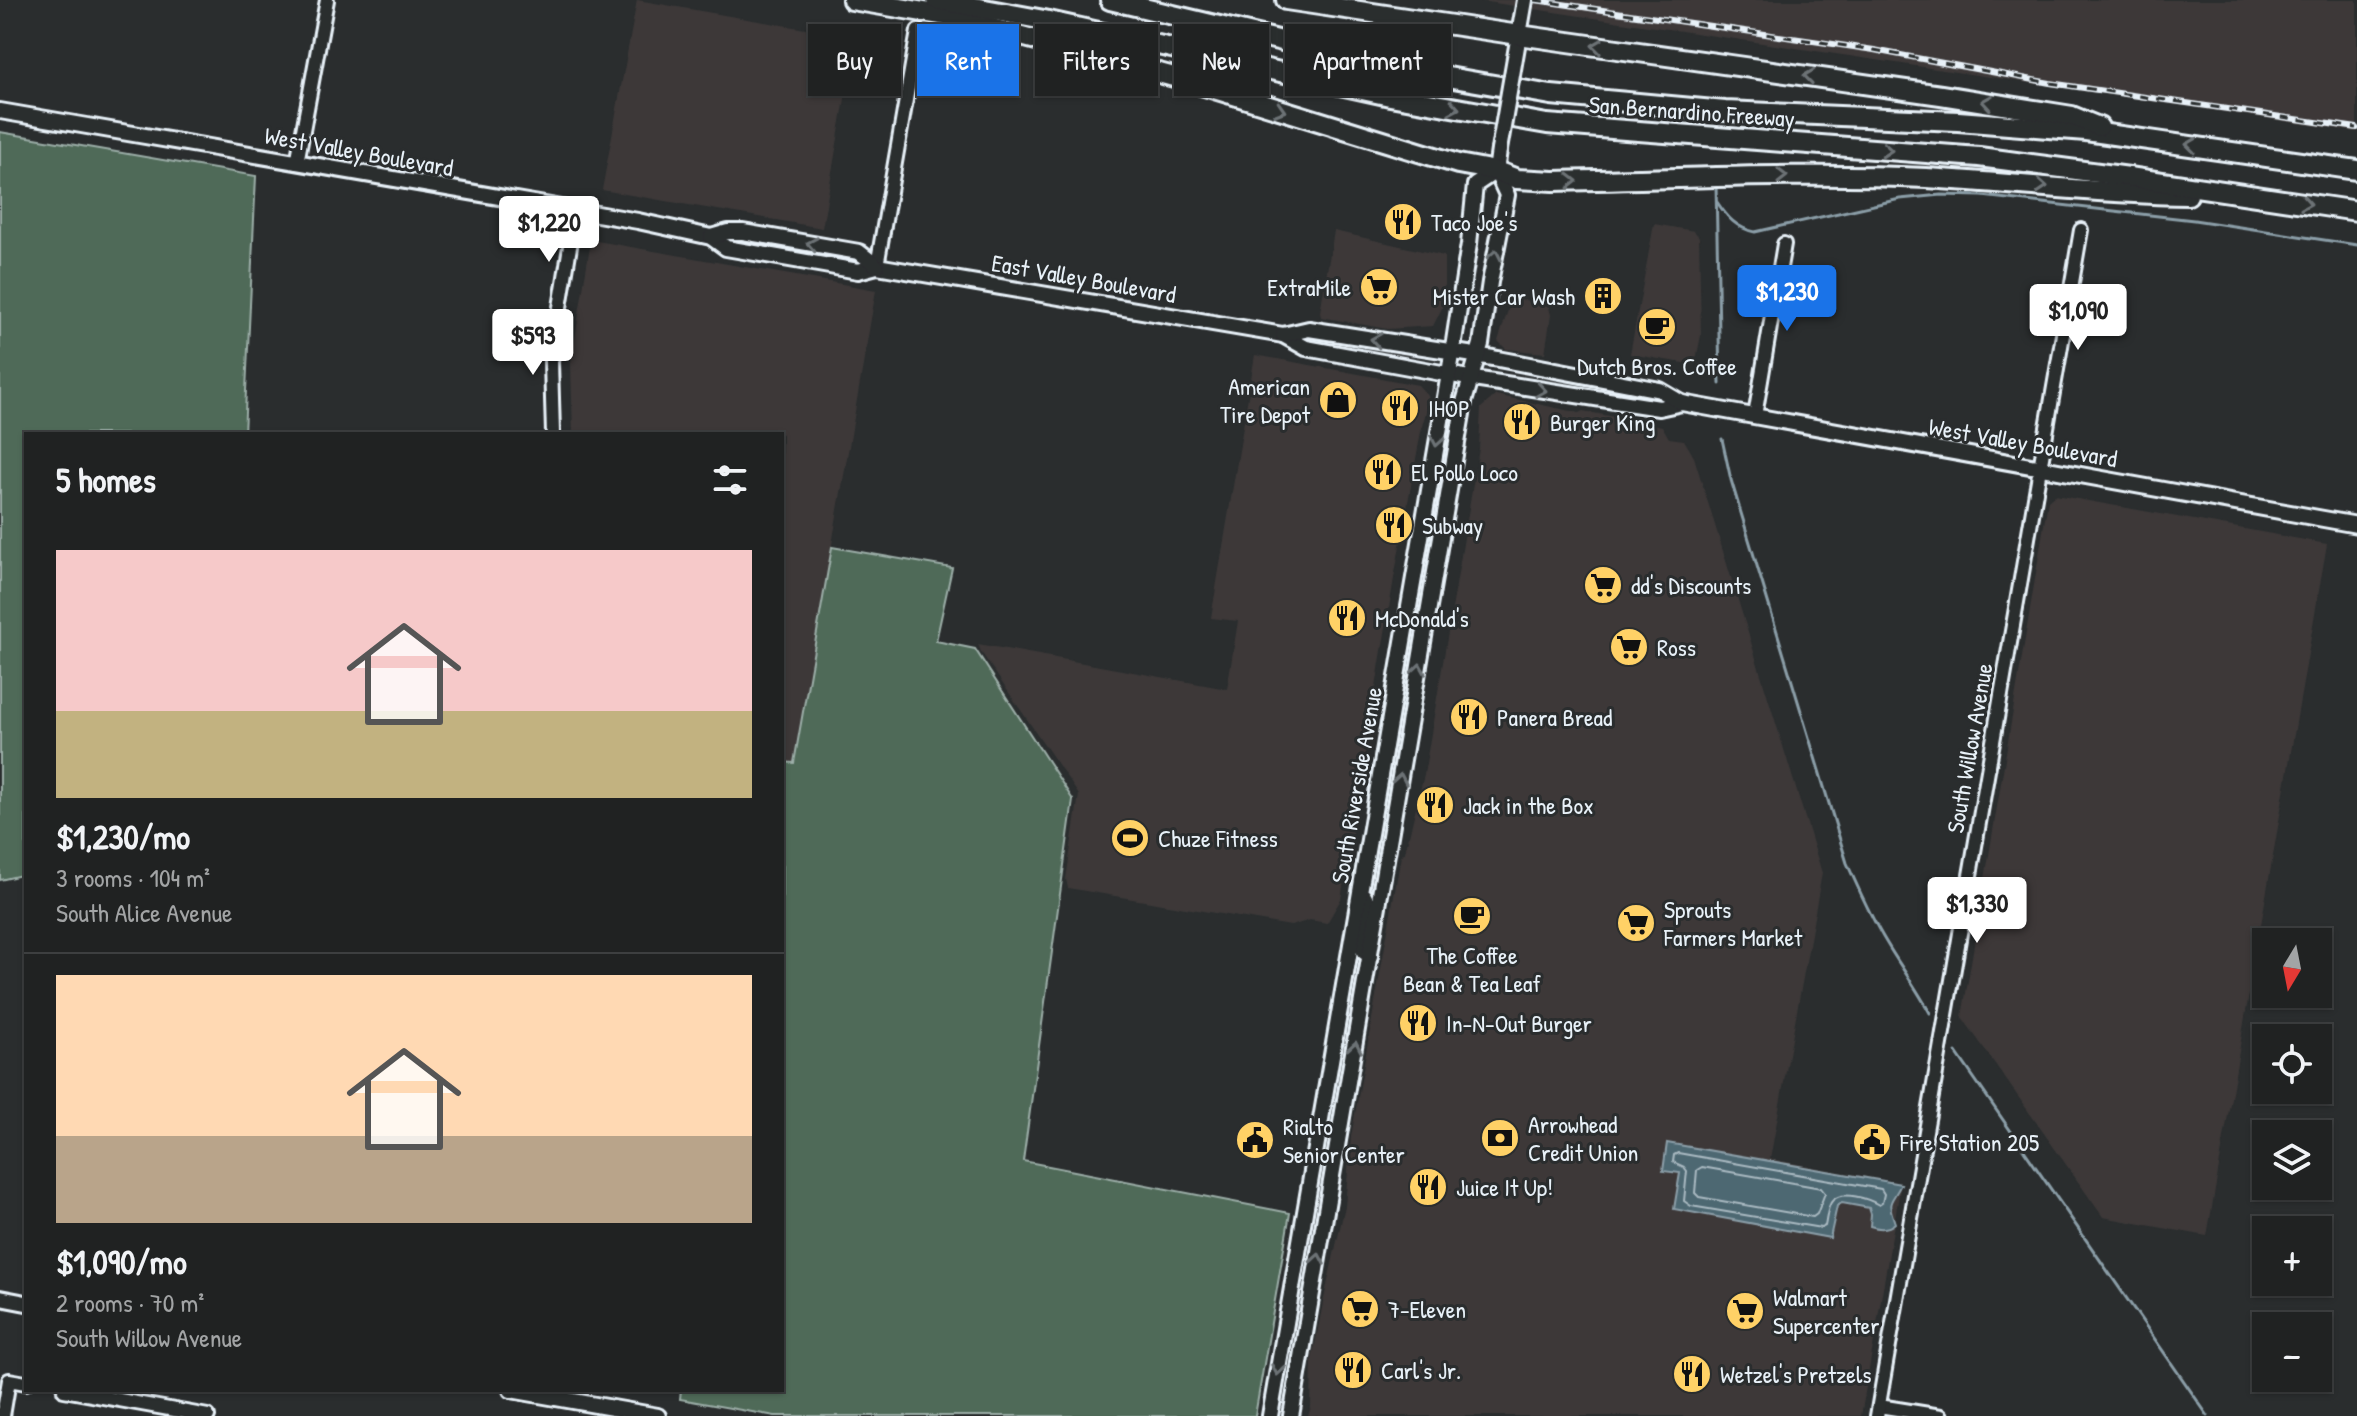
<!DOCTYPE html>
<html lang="en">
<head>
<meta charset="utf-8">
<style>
  :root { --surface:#202222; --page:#282a2a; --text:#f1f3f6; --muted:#a2a4a5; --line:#3d3f40; --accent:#1a73e8 }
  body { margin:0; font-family:"Patrick Hand",sans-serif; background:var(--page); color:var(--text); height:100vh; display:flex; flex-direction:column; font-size:30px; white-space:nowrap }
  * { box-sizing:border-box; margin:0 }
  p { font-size:26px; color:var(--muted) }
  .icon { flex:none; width:44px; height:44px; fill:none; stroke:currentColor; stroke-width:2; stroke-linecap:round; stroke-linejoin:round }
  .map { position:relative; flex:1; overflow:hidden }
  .details { position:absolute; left:24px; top:432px; width:760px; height:960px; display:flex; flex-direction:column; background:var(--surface); border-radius:0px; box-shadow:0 2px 6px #0004,0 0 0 2px var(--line) }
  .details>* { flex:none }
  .banner { position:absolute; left:808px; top:24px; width:760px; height:72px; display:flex; gap:16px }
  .needle { width:52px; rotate:190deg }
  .controls { position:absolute; left:2252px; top:928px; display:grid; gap:16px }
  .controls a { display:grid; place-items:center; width:80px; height:80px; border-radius:0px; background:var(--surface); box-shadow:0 2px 6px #0004,0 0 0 2px var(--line); font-size:40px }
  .price { position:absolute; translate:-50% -68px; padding:0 18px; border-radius:8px; background:#fff; color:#222; font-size:26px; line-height:52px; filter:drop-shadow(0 2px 4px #0008) }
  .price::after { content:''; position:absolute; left:50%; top:48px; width:24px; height:18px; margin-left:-12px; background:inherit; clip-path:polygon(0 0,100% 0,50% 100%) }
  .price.on { background:var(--accent); color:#fff }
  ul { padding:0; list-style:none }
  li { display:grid; align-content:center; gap:16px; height:424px; padding:0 32px }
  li+li { border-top:2px solid var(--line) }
  li span { display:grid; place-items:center; height:248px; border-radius:0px; color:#555 }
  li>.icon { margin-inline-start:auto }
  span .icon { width:144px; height:144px; fill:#fffc; stroke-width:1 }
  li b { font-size:34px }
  h2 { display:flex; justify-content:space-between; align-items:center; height:96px; padding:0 32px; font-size:34px }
  .tag { padding:0 28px; border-radius:0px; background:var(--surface); box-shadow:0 2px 6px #0004,0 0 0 2px var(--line); font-size:28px; line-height:72px }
  .tag.on { background:var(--accent); color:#fff }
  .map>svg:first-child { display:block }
  .built { fill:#3d3939 }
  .green { fill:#506a59; stroke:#9caea8; stroke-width:2 }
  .water { fill:#4d6772; stroke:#8b9ea8; stroke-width:2 }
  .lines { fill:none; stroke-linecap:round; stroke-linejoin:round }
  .shore { stroke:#aabac2; stroke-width:2 }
  .stream { stroke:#8b9ea8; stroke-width:3 }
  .minor-casing { stroke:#e8f1f8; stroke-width:18 }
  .major-casing { stroke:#e8f1f8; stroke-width:20 }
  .highway-casing { stroke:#e8f1f8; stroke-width:24 }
  .minor { stroke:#2a2d2e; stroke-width:12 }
  .major { stroke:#2a2d2e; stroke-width:14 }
  .highway { stroke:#2a2d2e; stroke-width:18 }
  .rail-casing { stroke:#e8f1f8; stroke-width:6 }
  .rail { stroke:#2a2d2e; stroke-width:3; stroke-dasharray:9; stroke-linecap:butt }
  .major-bridge-casing { stroke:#e8f1f8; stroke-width:20; stroke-linecap:butt }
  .major-bridge { stroke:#2a2d2e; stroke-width:14 }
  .oneway { stroke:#6c7275 }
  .labels { text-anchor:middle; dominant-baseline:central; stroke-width:6; stroke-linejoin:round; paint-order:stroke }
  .street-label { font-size:24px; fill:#e8f1f8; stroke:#2a2d2e }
  .poi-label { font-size:24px; fill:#e8f1f8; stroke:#2a2d2e; text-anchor:start }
</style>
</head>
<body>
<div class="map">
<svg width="2357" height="1416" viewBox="0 0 2357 1416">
  <rect width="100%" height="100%" fill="#2a2d2e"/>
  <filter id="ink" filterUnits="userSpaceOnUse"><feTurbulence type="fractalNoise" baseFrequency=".0125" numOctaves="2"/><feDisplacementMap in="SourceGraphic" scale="16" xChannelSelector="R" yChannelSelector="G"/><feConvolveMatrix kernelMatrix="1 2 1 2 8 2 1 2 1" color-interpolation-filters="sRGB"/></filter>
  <g filter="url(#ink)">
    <g class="built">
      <polygon points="637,0 834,34 830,61 851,65 822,228 602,190"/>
      <polygon points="1474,0 2357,0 2357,132"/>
      <polygon points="1654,224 1694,231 1699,237 1701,335 1695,365 1630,354"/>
      <polygon points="1334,231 1444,256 1444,304 1433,326 1387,329 1321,317 1320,312"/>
      <polygon points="591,240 876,290 794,764 782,762 782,434 573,434 571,363"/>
      <polygon points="1519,299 1548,304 1551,315 1545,353 1506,349 1498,341 1511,301"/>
      <polygon points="1255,355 1418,385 1428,396 1429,402 1422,426 1394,578 1341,899 1327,923 1310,920 1291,926 1068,888 1066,879 1079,795 981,652 978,644 1227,689 1238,621 1211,618"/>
      <polygon points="1496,395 1579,413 1583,411 1662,426 1669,438 1684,440 1694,457 1822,873 1770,1159 1901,1183 1861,1416 1308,1416 1311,1407 1312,1359 1323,1303 1345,1206 1351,1137 1401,856 1405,852 1424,775 1479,449 1481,408"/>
      <polygon points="2055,495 2327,544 2207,1236 2103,1217 1962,1017 2048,501"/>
    </g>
    <g class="green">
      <polygon points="0,132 256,176 244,434 26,434 26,874 0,880"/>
      <polygon points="832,547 952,568 936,641 975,649 1073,800 1023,1161 1290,1213 1255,1416 775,1416 680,1399 681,1390 782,1390 782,762 794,763"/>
    </g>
    <path class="water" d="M1667,1143L1901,1184C1891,1205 1886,1198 1895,1223C1888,1230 1879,1229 1870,1226L1871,1214L1869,1208L1842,1203L1837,1206L1830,1238L1674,1209L1680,1173L1663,1171Z"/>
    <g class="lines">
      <g class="shore">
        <path d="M1678,1153L1881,1189L1884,1194L1882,1203L1879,1205C1869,1199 1843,1190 1833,1200C1827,1205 1827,1218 1825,1226L1821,1228L1691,1206L1684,1201L1687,1171L1684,1167L1673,1162L1674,1155Z"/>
        <polygon points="1702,1167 1821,1188 1825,1193 1817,1214 1813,1217 1699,1197 1695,1193 1697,1170"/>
      </g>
      <g class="stream">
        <polyline points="1716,184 1720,384"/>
        <path d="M1717,202C1727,217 1736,228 1755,232L1900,199L1941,195L1982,196L2194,220L2357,245"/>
        <path d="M1722,439L1731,480L1847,863C1858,888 1869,913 1883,937C1898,963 1916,987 1930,1013"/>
        <polyline points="1956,1052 2208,1416"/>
      </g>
      <defs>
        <g id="minor">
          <polyline points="297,163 327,0"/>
          <polyline points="877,266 918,31"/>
          <polyline points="1755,416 1784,244"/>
          <polyline points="553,434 551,362 576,210"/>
          <polyline points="64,1390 208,1416"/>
          <polyline points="1879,1406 1941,1416"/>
          <polyline points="3,1416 9,1380 26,1383"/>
          <polyline points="1877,1416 2081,230"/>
        </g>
        <g id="major">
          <polyline points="1512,75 1525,0"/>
          <polyline points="0,111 638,221 711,237 726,248 858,271 877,266 1283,335 1306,348 1474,379 1659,408 1682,403"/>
          <polyline points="711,237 728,232 743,232 859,252 877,266"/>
          <polyline points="1283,335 1309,329 1493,358 1660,390 1682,403 2357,525"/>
          <polyline points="1364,896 1367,902 1362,945 1364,952 1370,956"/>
          <polyline points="0,1298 26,1303"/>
          <polyline points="511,1390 658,1416"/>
          <polyline points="1270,1416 1449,374 1469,244 1475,185 1496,171"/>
          <polyline points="1291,1416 1464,402 1481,344 1490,282 1507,195 1496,171 1499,150"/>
        </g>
        <g id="highway">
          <path d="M852,0L947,16L1185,80L1458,164L1496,171L1517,179L1554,181C1678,179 1802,172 1926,178C2013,183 2101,194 2188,195"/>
          <polyline points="936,0 1044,20 1390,96 1547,124 1979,157 2129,177 2357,211"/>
          <polyline points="1110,0 1396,68 1551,95 1725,111 1958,121 2086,131 2357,170"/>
          <polyline points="1286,0 1519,35 1941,95 2072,116 2099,127"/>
        </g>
      </defs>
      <use href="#minor" class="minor-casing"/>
      <use href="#major" class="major-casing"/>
      <use href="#highway" class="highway-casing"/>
      <use href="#minor" class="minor"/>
      <use href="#major" class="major"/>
      <use href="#highway" class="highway"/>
      <defs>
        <polyline id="rail" points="1535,0 1874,50 2050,83 2357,128"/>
      </defs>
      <use href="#rail" class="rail-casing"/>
      <use href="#rail" class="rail"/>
      <defs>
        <polyline id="major-bridge" points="1499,150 1512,75"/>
      </defs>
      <use href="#major-bridge" class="major-bridge-casing"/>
      <use href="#major-bridge" class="major-bridge"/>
    </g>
    <defs><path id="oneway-chevron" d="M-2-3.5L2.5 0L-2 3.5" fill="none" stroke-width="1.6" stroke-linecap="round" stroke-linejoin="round" transform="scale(2)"/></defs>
    <g class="oneway">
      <use href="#oneway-chevron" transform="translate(1597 46) rotate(-172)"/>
      <use href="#oneway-chevron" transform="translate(1809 76) rotate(-172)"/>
      <use href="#oneway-chevron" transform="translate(1987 102) rotate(-171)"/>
      <use href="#oneway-chevron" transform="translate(1454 108) rotate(10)"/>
      <use href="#oneway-chevron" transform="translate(1280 110) rotate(17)"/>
      <use href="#oneway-chevron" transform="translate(2191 145) rotate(-172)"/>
      <use href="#oneway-chevron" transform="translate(1887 150) rotate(5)"/>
      <use href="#oneway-chevron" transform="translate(1782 176) rotate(-1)"/>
      <use href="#oneway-chevron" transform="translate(1572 181) rotate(-1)"/>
      <use href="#oneway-chevron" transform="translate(2042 186) rotate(4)"/>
      <use href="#oneway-chevron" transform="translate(2306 203) rotate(9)"/>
      <use href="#oneway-chevron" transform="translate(812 244) rotate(-170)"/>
      <use href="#oneway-chevron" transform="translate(1495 255) rotate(-79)"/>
      <use href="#oneway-chevron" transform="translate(1376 340) rotate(-171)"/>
      <use href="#oneway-chevron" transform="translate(1541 390) rotate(9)"/>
      <use href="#oneway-chevron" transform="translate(1437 441) rotate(100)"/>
      <use href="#oneway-chevron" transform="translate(1419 669) rotate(-81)"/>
      <use href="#oneway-chevron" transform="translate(1400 779) rotate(-80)"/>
      <use href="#oneway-chevron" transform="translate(1355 1047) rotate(-80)"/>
      <use href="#oneway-chevron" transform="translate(1318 1259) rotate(-80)"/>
      <use href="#oneway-chevron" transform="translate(1278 1370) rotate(100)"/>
    </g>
  </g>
  <defs>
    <symbol id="restaurant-disc" viewBox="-11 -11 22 22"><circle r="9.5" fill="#ffd166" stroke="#2a2d2e"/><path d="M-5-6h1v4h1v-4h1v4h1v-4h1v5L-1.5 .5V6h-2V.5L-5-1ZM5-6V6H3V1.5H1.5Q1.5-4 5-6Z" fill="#111"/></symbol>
    <symbol id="supermarket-disc" viewBox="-11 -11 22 22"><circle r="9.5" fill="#ffd166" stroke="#2a2d2e"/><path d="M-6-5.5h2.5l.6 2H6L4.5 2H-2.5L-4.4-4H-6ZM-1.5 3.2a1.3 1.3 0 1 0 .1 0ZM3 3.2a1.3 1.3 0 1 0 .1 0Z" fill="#111"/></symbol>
    <symbol id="building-disc" viewBox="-11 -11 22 22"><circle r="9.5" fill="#ffd166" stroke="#2a2d2e"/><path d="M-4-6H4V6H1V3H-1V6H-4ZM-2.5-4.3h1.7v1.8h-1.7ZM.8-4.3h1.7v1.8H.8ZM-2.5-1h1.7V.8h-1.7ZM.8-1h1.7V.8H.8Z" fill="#111"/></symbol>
    <symbol id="cafe-disc" viewBox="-11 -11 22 22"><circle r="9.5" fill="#ffd166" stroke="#2a2d2e"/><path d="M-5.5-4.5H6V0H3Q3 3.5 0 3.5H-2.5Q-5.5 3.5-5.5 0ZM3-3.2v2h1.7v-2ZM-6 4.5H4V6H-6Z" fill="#111"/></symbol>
    <symbol id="shop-disc" viewBox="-11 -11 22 22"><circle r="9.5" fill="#ffd166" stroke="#2a2d2e"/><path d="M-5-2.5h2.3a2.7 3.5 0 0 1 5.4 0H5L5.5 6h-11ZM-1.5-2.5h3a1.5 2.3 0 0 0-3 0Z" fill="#111"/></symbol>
    <symbol id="stadium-disc" viewBox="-11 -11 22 22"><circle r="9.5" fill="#ffd166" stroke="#2a2d2e"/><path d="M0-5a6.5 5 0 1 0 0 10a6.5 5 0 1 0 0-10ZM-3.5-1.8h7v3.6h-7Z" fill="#111"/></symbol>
    <symbol id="bank-disc" viewBox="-11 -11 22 22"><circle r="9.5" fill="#ffd166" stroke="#2a2d2e"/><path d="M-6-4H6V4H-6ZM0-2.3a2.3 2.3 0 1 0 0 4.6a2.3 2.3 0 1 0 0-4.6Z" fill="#111"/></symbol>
    <symbol id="civic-disc" viewBox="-11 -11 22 22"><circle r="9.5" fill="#ffd166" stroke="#2a2d2e"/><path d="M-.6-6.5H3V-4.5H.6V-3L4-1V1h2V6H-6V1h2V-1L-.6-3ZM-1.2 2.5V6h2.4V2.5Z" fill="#111"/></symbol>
  </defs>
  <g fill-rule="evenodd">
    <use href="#restaurant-disc" x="1381" y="200" width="44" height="44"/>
    <use href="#supermarket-disc" x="1357" y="265" width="44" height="44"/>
    <use href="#building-disc" x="1581" y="274" width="44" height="44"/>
    <use href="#cafe-disc" x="1635" y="305" width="44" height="44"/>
    <use href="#shop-disc" x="1316" y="378" width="44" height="44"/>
    <use href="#restaurant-disc" x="1378" y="386" width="44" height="44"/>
    <use href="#restaurant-disc" x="1500" y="400" width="44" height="44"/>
    <use href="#restaurant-disc" x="1361" y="450" width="44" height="44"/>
    <use href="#restaurant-disc" x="1372" y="503" width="44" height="44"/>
    <use href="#supermarket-disc" x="1581" y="563" width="44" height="44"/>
    <use href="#restaurant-disc" x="1325" y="596" width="44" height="44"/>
    <use href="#supermarket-disc" x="1607" y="625" width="44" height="44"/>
    <use href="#restaurant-disc" x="1447" y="695" width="44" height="44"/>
    <use href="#restaurant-disc" x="1413" y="783" width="44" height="44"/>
    <use href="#stadium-disc" x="1108" y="816" width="44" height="44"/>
    <use href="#cafe-disc" x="1450" y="894" width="44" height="44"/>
    <use href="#supermarket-disc" x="1614" y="901" width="44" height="44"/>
    <use href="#restaurant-disc" x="1396" y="1001" width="44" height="44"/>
    <use href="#bank-disc" x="1478" y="1116" width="44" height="44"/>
    <use href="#civic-disc" x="1233" y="1118" width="44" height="44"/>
    <use href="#civic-disc" x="1850" y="1120" width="44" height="44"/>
    <use href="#restaurant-disc" x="1406" y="1165" width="44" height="44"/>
    <use href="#supermarket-disc" x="1338" y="1287" width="44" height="44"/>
    <use href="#supermarket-disc" x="1723" y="1289" width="44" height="44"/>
    <use href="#restaurant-disc" x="1331" y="1348" width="44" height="44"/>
    <use href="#restaurant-disc" x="1670" y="1352" width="44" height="44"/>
  </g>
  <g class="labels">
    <g class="street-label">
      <text transform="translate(1692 111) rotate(4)">San Bernardino Freeway</text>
      <text transform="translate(359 151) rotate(10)">West Valley Boulevard</text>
      <text transform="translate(1084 278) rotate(10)">East Valley Boulevard</text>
      <text transform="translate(2023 442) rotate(10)">West Valley Boulevard</text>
      <text transform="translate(1969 748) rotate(-80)">South Willow Avenue</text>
      <text transform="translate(1356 785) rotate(-80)">South Riverside Avenue</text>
    </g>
    <g class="poi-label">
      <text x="1431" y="222">Taco Joe's</text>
      <text x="1351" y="287" text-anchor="end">ExtraMile</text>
      <text x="1575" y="296" text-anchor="end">Mister Car Wash</text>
      <text x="1657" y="366" text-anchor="middle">Dutch Bros. Coffee</text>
      <text x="1310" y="386" text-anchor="end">American<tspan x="1310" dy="28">Tire Depot</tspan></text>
      <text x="1428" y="408">IHOP</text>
      <text x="1550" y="422">Burger King</text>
      <text x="1411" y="472">El Pollo Loco</text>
      <text x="1422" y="525">Subway</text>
      <text x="1631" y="585">dd's Discounts</text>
      <text x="1375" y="618">McDonald's</text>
      <text x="1657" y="647">Ross</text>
      <text x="1497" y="717">Panera Bread</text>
      <text x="1463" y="805">Jack in the Box</text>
      <text x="1158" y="838">Chuze Fitness</text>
      <text x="1664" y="909">Sprouts<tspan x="1664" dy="28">Farmers Market</tspan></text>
      <text x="1472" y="955" text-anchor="middle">The Coffee<tspan x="1472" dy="28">Bean &amp; Tea Leaf</tspan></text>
      <text x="1446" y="1023">In-N-Out Burger</text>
      <text x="1528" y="1124">Arrowhead<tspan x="1528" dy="28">Credit Union</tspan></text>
      <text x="1283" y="1126">Rialto<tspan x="1283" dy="28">Senior Center</tspan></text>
      <text x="1900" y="1142">Fire Station 205</text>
      <text x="1456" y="1187">Juice It Up!</text>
      <text x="1773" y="1297">Walmart<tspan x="1773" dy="28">Supercenter</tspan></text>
      <text x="1388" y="1309">7-Eleven</text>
      <text x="1381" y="1370">Carl's Jr.</text>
      <text x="1720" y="1374">Wetzel's Pretzels</text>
    </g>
  </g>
</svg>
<div class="controls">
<a><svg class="needle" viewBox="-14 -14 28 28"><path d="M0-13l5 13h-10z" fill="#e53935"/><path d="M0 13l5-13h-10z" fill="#a2a4a5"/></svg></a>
<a><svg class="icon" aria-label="locate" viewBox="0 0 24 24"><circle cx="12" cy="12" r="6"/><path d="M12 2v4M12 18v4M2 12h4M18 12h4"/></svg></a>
<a><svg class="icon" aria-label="layers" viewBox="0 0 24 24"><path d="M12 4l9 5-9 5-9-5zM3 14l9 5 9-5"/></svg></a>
<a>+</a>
<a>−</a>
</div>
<b class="price" style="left:549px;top:264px">$1,220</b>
<b class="price on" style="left:1787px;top:333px">$1,230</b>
<b class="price" style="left:2078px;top:352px">$1,090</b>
<b class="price" style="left:533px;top:377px">$593</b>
<b class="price" style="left:1977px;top:945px">$1,330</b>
<div class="banner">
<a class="tag">Buy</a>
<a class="tag on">Rent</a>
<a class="tag">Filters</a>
<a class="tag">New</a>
<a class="tag">Apartment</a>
</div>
<section class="details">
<h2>5 homes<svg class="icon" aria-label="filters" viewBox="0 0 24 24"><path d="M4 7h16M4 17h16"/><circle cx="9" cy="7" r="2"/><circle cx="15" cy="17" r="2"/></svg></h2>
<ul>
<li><span style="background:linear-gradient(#f6c9c9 65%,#c2b280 0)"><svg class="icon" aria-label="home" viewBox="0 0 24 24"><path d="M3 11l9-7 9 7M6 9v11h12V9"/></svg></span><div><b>$1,230/mo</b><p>3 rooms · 104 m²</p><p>South Alice Avenue</p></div></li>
<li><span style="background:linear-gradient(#ffd9b3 65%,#b9a48a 0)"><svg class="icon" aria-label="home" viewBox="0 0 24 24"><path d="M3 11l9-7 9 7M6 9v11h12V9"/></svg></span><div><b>$1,090/mo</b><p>2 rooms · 70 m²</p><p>South Willow Avenue</p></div></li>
</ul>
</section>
</div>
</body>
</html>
